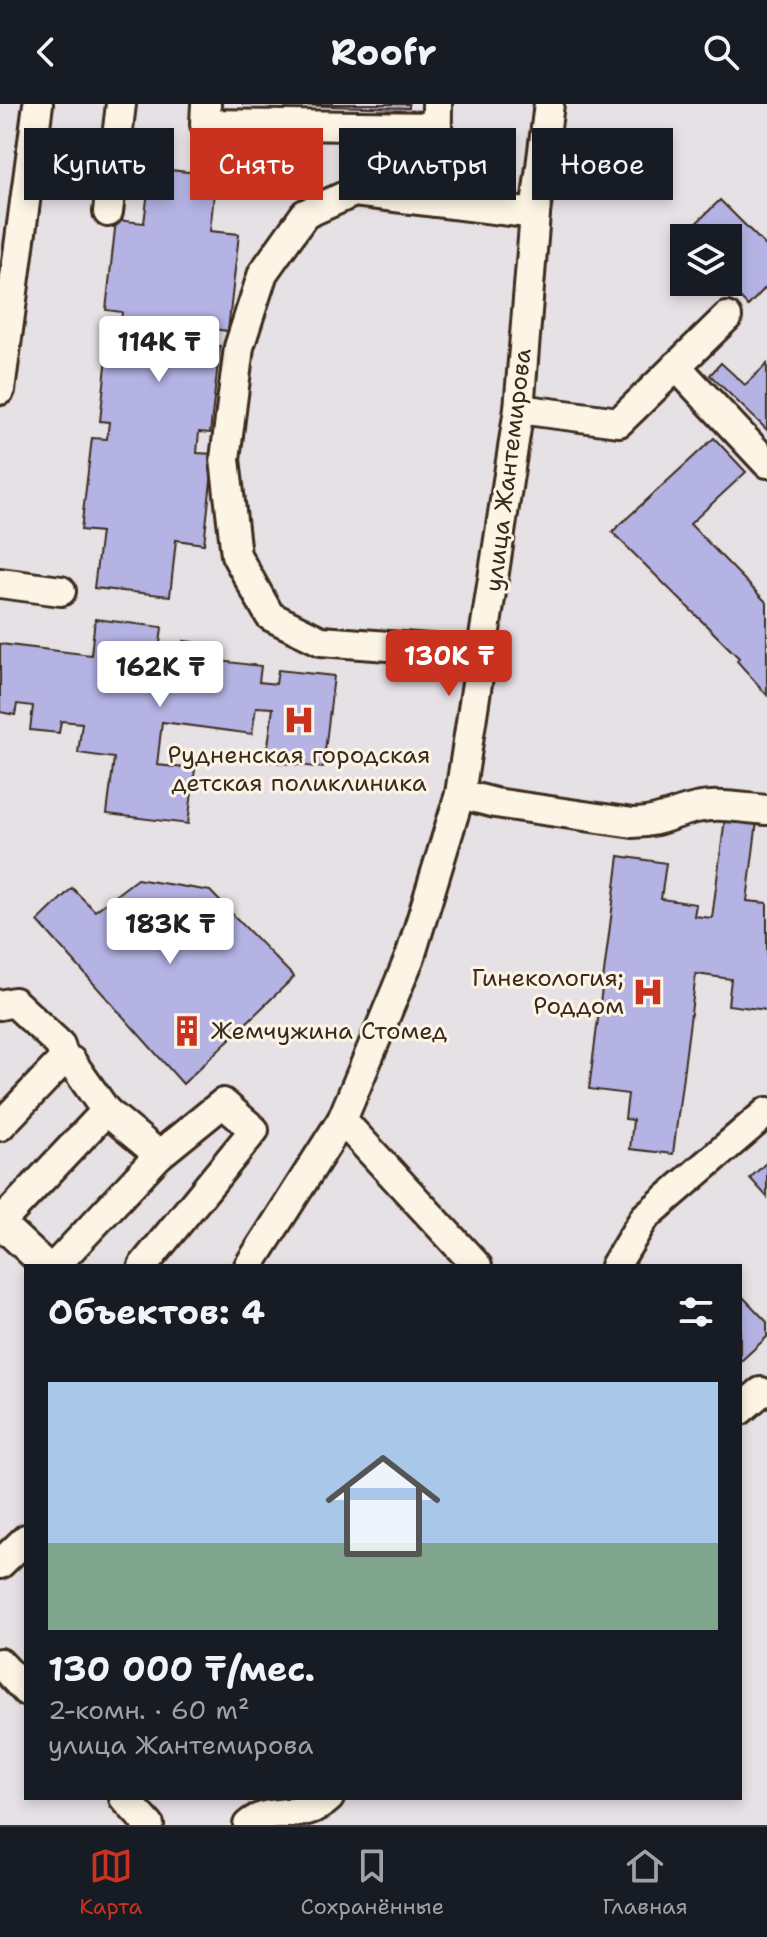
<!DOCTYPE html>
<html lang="ru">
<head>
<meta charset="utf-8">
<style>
  :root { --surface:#171b24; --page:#242831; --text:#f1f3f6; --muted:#9ea1a6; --line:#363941; --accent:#c8321e }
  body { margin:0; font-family:"Shantell Sans",sans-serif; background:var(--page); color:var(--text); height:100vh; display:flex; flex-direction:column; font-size:30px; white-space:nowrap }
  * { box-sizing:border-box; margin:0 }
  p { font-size:26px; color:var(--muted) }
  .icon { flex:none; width:44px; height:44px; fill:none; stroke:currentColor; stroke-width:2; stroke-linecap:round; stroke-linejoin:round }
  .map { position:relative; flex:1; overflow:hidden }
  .sheet { position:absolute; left:24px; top:1160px; width:718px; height:536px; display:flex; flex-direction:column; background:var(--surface); border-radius:0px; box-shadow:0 4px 12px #0003 }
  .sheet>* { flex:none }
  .hud { position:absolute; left:24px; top:24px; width:720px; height:72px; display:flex; gap:16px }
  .controls { position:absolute; left:670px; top:120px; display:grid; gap:16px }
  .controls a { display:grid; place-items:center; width:72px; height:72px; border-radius:0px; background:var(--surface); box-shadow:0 4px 12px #0003; font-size:40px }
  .price { position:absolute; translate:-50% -68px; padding:0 18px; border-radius:8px; background:#fff; color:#222; font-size:26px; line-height:52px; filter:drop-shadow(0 2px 4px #0008) }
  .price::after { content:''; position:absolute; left:50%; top:48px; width:24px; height:18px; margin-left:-12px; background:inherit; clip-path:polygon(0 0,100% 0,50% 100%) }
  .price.selected { background:var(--accent); color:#fff }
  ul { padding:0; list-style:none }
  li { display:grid; align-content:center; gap:16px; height:424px; padding:0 24px }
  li+li { border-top:2px solid var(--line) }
  li span { display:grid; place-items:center; height:248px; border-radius:0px; color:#555 }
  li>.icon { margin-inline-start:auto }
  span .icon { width:144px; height:144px; fill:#fffc; stroke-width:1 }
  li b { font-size:34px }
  h2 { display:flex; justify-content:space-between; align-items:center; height:96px; padding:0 24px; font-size:34px }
  .chip { padding:0 28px; border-radius:0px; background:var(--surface); box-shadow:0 4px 12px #0003; font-size:28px; line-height:72px }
  .chip.selected { background:var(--accent); color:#fff }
  header { display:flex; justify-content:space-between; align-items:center; height:104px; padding:0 24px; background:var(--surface); font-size:36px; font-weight:700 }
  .tab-bar { display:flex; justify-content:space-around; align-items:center; height:112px; border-top:2px solid var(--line); background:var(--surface); font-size:22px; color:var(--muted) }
  .tab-bar a { display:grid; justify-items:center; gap:4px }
  .tab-bar .selected { color:var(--accent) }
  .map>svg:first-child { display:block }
  .building { fill:#b4b3e4; stroke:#3b2a1e; stroke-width:2 }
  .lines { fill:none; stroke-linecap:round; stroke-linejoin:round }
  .minor-casing { stroke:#3b2a1e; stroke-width:34 }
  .minor { stroke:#fcf5e5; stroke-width:28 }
  .labels { text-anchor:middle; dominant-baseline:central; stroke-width:6; stroke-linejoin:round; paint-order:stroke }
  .street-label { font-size:24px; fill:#3b2a1e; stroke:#fcf5e5 }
  .poi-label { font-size:24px; fill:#3b2a1e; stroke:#fcf5e5 }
</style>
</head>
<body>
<header><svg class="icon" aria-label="back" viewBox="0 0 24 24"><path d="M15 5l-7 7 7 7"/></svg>Roofr<svg class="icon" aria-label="search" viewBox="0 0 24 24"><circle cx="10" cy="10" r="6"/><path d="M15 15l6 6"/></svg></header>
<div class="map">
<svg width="767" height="1721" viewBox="0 0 767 1721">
  <rect width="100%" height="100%" fill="#e6e1e5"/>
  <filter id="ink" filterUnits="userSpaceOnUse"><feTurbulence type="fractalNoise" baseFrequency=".0125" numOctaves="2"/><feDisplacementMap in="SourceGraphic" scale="16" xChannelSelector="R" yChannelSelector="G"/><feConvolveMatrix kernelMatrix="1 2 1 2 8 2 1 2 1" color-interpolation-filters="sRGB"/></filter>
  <g filter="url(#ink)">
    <g class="building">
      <polygon points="242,0 409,0 409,4"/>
      <polygon points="151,64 216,71 210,127 239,130 228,227 213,225 211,241 220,242 210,329 199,328 197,349 214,350 204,440 176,436 170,492 94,484 101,428 81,426 92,334 107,335 109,318 100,317 110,225 120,226 122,208 106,206 116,116 144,119"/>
      <polygon points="720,96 767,143 767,182 748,202 724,178 728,178 728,134 684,134 684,138 680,135"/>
      <polygon points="721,259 745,281 767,260 767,326 710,271"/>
      <polygon points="714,334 746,368 690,420 767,499 767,591 737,557 739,554 612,428"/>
      <polygon points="95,515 162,523 159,549 182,552 184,537 213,541 211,556 261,562 259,578 276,580 278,566 334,572 323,664 266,657 273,604 256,603 252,630 162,618 157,661 195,665 188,720 107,710 114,654 78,649 82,619 61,617 59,629 30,626 33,602 17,600 15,611 0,608 0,540 91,551"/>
      <polygon points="725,714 757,717 747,797 767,799 767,906 728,901 731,875 696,870 673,1050 630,1045 633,1016 625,1015 628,990 589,985 619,752 666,759 661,795 696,800 694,812 712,814"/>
      <polygon points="137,775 210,787 294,873 183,980 38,817 72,784 95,807"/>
      <polygon points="767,1058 767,1093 750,1074"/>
      <polygon points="740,1190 767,1218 767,1233 740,1258"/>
    </g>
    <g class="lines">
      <defs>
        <g id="minor">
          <polyline points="206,0 205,20 437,23"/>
          <polyline points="436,98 437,0"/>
          <polyline points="108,108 121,0"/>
          <polyline points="676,262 767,359"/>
          <polyline points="0,286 38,0"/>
          <polyline points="519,305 619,318 727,213"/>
          <polyline points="0,479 61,487"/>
          <polyline points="483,549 321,537 270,512 236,451 225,355 239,243 263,169 305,110 354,88 535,110"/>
          <path d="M460,690L495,699L633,719C658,719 673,709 696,704C719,699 743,704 767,706"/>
          <polyline points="0,901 14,898 60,941 64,955 0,1022"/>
          <polyline points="64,955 71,957 106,1007"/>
          <polyline points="342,1016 477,1162"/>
          <polyline points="46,1162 0,1119 106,1007 159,1051"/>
          <polyline points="55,1162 159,1051 223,999 254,1026 143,1162"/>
          <polyline points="249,1162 342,1016 410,853 460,690 519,305 535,110 549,0"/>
          <polyline points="615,1162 645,1113 767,1008"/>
          <polyline points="740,1306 761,1288"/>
          <polyline points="0,1460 26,1435"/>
          <polyline points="0,1559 26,1587"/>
          <polyline points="124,1694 149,1721"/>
          <path d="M248,1721C270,1701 304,1718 329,1694"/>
        </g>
      </defs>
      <use href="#minor" class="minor-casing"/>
      <use href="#minor" class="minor"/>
    </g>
  </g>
  <defs>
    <symbol id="hospital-bare" viewBox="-9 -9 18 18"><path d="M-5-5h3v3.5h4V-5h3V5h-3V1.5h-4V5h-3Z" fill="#c8321e" stroke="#fcf5e5" stroke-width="2.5" paint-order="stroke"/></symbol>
    <symbol id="building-bare" viewBox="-9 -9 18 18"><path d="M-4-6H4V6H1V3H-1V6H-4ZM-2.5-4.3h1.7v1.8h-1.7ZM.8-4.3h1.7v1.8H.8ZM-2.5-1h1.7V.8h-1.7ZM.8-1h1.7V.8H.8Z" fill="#c8321e" stroke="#fcf5e5" stroke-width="2.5" paint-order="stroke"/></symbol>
  </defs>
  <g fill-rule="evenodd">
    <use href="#hospital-bare" x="277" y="594" width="44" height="44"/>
    <use href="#hospital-bare" x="626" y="866" width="44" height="44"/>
    <use href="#building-bare" x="165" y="905" width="44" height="44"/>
  </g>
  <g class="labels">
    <g class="street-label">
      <text transform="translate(508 366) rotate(-83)">улица Жантемирова</text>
    </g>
    <g class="poi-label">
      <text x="299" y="651">Рудненская городская<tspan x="299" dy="28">детская поликлиника</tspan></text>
      <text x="624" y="874" text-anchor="end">Гинекология;<tspan x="624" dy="28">Роддом</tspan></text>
      <text x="211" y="927" text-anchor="start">Жемчужина Стомед</text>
    </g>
  </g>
</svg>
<div class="controls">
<a><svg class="icon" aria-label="layers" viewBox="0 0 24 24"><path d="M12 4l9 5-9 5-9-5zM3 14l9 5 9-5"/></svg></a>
</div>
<b class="price" style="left:159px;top:280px">114K ₸</b>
<b class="price selected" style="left:449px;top:594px">130K ₸</b>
<b class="price" style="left:160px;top:605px">162K ₸</b>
<b class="price" style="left:170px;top:862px">183K ₸</b>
<div class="hud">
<a class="chip">Купить</a>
<a class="chip selected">Снять</a>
<a class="chip">Фильтры</a>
<a class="chip">Новое</a>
</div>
<section class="sheet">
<h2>Объектов: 4<svg class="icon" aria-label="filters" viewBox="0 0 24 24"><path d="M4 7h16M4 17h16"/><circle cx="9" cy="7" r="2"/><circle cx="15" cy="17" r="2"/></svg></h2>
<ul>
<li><span style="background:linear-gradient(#a9c7e8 65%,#7fa58c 0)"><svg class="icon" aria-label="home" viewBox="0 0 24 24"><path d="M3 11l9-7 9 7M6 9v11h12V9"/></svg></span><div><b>130 000 ₸/мес.</b><p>2-комн. · 60 m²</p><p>улица Жантемирова</p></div></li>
</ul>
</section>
</div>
<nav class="tab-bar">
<a class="selected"><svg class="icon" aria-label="map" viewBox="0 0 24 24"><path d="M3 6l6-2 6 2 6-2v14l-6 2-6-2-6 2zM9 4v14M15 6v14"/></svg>Карта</a>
<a><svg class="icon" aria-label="saved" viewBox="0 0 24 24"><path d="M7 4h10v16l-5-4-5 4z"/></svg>Сохранённые</a>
<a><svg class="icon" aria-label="home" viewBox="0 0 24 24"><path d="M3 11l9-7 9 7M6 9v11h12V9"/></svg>Главная</a>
</nav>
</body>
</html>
